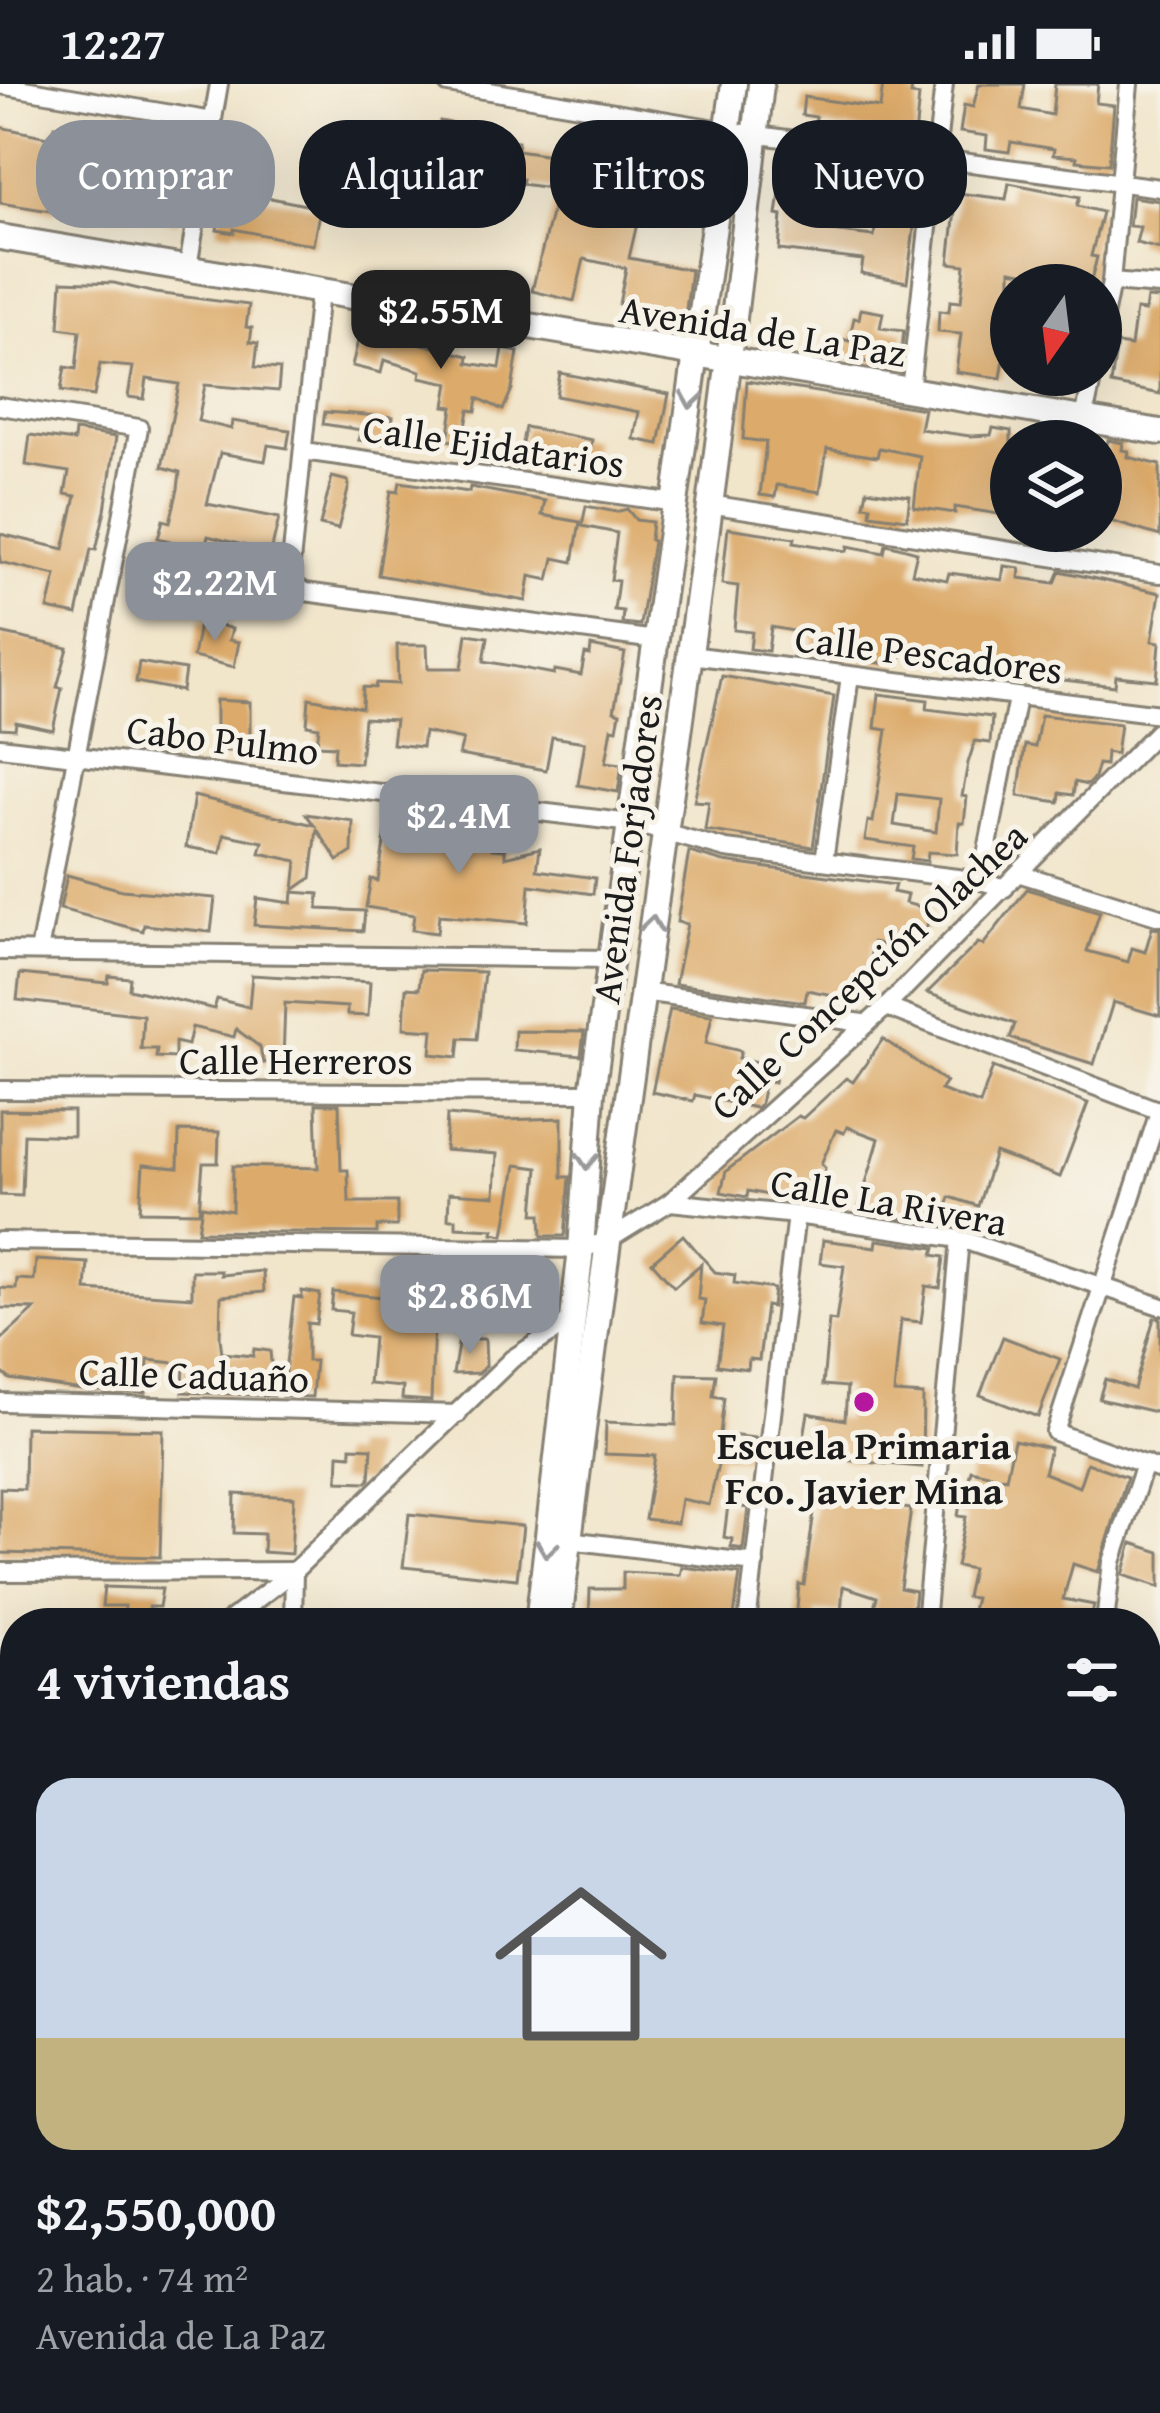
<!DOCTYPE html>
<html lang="es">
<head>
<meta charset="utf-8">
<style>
  :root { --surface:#171b24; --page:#20242c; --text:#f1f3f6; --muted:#9ea1a6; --line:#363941; --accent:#8c9099 }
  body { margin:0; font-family:"Gentium Book Plus",serif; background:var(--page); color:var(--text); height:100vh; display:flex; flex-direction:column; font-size:45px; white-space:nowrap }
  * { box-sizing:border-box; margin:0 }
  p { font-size:39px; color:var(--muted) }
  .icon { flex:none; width:66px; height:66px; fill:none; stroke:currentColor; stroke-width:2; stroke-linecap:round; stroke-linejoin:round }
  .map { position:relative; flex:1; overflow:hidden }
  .sheet { position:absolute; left:0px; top:1524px; width:1161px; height:807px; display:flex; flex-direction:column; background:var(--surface); border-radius:48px 48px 0 0; box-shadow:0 12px 48px #0002 }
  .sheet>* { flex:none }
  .banner { position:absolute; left:36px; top:36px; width:1089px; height:108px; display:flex; gap:24px }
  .needle { width:78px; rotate:194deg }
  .tools { position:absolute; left:990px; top:180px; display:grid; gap:24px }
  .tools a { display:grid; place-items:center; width:132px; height:132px; border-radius:50%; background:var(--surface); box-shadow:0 12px 48px #0002; font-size:60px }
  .price { position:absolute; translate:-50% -102px; padding:0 27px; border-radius:24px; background:var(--accent); color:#fff; font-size:39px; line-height:78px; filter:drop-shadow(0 3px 6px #0008) }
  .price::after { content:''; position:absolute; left:50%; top:72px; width:36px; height:27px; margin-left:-18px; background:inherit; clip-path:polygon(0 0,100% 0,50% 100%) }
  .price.selected { background:#222; color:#fff }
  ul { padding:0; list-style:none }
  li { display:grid; align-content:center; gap:24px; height:636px; padding:0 36px }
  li+li { border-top:3px solid var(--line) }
  li span { display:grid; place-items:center; height:372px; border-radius:36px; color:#555 }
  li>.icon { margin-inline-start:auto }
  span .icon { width:216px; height:216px; fill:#fffc; stroke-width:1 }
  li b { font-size:51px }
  h2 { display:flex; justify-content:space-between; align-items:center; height:144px; padding:0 36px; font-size:51px }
  .chip { padding:0 42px; border-radius:48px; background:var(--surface); box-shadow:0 12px 48px #0002; font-size:42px; line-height:108px }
  .chip.selected { background:var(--accent); color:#fff }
  .status { display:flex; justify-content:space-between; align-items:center; height:84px; padding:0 60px; background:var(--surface); direction:ltr }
  .status svg { height:33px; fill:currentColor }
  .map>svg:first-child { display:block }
  .building { fill:#dcaa6b; fill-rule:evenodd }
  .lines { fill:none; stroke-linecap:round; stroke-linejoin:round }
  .street-casing { stroke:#868073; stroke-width:22 }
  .secondary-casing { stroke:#868073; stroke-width:30 }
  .street { stroke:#fff; stroke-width:16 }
  .secondary { stroke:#fff; stroke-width:24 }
  .oneway { stroke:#999 }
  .poi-dot { fill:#b5179e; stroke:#f7f3e8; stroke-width:4.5 }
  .labels { text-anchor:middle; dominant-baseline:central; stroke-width:10; stroke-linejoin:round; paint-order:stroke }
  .street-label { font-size:39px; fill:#1c1c1c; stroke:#f7f3e8 }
  .poi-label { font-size:39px; font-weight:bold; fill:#1c1c1c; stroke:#f7f3e8 }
</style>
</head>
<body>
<div class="status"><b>12:27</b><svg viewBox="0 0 49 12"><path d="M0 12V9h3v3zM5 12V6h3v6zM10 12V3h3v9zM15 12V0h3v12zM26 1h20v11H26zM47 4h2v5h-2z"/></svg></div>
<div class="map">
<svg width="1160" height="2329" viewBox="0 0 1160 2329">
  <rect width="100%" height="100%" fill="#f7f3e8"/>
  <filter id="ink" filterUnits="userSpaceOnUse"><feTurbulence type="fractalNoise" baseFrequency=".00833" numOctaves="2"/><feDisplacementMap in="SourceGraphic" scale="24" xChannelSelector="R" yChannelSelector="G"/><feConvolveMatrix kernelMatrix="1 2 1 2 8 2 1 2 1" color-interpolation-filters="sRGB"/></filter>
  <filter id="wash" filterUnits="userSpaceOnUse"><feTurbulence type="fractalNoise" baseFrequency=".004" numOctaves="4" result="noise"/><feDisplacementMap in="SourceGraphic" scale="48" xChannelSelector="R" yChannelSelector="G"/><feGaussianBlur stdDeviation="2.7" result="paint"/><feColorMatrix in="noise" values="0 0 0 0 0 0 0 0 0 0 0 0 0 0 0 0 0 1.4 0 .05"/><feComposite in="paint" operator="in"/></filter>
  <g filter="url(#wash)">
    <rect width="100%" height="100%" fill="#f1e5ca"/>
    <g id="blocks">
      <g class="building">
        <polygon points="883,0 912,0 911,11 919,12 915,53 815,41 816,33 802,31 804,13 880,24"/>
        <polygon points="979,0 1025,0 1021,25 1052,31 1055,0 1098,0 1096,19 1114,21 1109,80 1076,77 1077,73 1053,71 1054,65 1011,58 1009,68 986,65 987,52 960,48 964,21 973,23"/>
        <polygon points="440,37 472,43 470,51 518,57 517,66 565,73 567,55 601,59 600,67 637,71 631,129 639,131 629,174 691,186 685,233 619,220 626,184 584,175 574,217 532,207 557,105 521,100 522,95 481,90 482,82 433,71"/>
        <polygon points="55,42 75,47 63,95 107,106 103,122 59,111 56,128 0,119 0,43 52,54"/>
        <polygon points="676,81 705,86 700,122 669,117"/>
        <polygon points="788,82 828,89 821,146 874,152 881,100 905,102 906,96 920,98 907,198 861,189 863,176 779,166 782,132 777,131 783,87 787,87"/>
        <polygon points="226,93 243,96 241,108 320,124 313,161 234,145 234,149 217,146"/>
        <polygon points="1009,99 1080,113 1077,122 1102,128 1091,172 1097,173 1090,201 1055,201 1056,194 1011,186 1011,233 1001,232 999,267 1005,268 1001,294 956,288 961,250 938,248 939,227 949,228 950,217 961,218 965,181 949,179 957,109 1006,115"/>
        <polygon points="142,108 182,116 177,139 137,131"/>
        <polygon points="1132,113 1160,117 1160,165 1136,159 1140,143 1129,142"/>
        <polygon points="62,197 114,199 155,209 249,221 246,243 252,244 250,258 258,259 255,283 280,285 278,307 205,301 198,337 231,345 232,337 290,346 287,364 268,361 265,377 220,369 207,420 279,434 271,468 208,452 204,466 158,454 163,436 170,438 178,405 180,388 162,383 179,300 147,295 144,315 128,313 133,283 100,280 94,312 61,307 65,283 76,285 80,247 59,244"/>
        <polygon points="1147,214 1160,215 1160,310 1111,300 1117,260 1131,262 1136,226 1145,227"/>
        <polygon points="861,225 883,229 880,244 904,247 899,284 835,272 838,254 849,257 854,234 859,235"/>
        <polygon points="400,242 421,248 418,259 469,272 468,279 500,284 503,265 518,268 512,305 503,326 478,314 476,327 469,326 463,359 448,356 453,323 445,322 449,299 420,293 421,287 384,276 381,289 352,282 361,244 398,252"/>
        <polygon points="560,289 669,310 659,360 634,355 639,328 556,312"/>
        <polygon points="747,297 924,325 920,345 970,352 991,351 993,344 1011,347 1011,432 955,423 955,429 914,423 920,372 879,364 877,373 827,365 820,408 777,401 775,413 760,411 766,358 743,355"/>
        <polygon points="325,328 393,333 390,360 358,356 361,346 323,340"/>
        <polygon points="525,343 592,356 587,385 519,375"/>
        <polygon points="75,347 116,353 105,426 96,466 91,465 77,531 48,525 56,491 0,478 0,450 64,465 76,412 65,410 69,388 26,381 30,351 74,357"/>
        <polygon points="1108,356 1123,359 1122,366 1129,367 1128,373 1160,381 1160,452 1110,437 1119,398 1101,394"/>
        <polygon points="332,393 348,397 349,402 338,445 320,441"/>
        <polygon points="400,398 469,408 470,403 545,417 542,431 580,438 573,478 554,474 549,496 530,492 526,517 378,491 391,407 398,408"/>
        <polygon points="867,406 910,412 907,435 870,430 871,422 864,421"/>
        <polygon points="586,422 616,428 627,425 636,436 652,438 650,456 653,457 640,541 622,539 623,527 614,526 618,497 611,496 617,449 582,442"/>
        <polygon points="728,444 795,454 794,458 847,467 848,462 884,469 886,460 891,461 917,468 912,489 947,496 949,489 1002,496 1004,482 1020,484 1019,494 1055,499 1060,487 1160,509 1152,557 1160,558 1157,596 1116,592 1115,602 1055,595 1033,592 1034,586 988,579 989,574 928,565 927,568 902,563 899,581 838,574 812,569 815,551 771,543 768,567 750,565 752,548 734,546 738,502 722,500"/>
        <polygon points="200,535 232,545 229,556 239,558 234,583 193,573"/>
        <polygon points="0,549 68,564 57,603 62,604 53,646 16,638 15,645 0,644"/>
        <polygon points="467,550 488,553 484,577 554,590 555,586 581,591 585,570 590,571 591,562 625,569 614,627 620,629 617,645 612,644 606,678 622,680 618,708 578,701 585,658 552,653 546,686 459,671 463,656 424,648 422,663 392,660 395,636 364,634 360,679 334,677 335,662 317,661 319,643 307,641 309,614 362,624 363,603 375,604 376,599 398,600 397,561 427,561 428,584 462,584"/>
        <polygon points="139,578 185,586 182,607 136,598"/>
        <polygon points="722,592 834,612 813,763 705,746 709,718 694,717"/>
        <path d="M879,610L928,616L927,625L992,633L990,659L975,657L968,679L962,712L967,713L964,739H959L957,770L928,768L927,777L911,775L913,763L865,756L868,737L873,738L887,646L875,644ZM898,710L939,715L936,748L894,741Z"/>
        <polygon points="216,616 250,618 250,669 216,666"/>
        <polygon points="1041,631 1120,640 1116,670 1106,668 1105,681 1098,680 1094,694 1087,701 1075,698 1073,711 1060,709 1059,718 1018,712 1025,661 1035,663"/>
        <polygon points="194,712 314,741 306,730 353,737 352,768 338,777 317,745 311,794 294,806 297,777 260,769 263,758 224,750 221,769 186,763"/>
        <polygon points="387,740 423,746 424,741 478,745 477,748 494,750 492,765 505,766 505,773 540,764 537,786 595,794 593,810 530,801 527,839 439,831 437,849 412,846 414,831 366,823 371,795 378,797"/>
        <polygon points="689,768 724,778 895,801 893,808 907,811 905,819 931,826 925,849 914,847 909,867 873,858 863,911 855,910 854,915 807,906 805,918 675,900 687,840 677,838"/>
        <polygon points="67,791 122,806 215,814 211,848 144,841 143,847 60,825"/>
        <polygon points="1027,805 1100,828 1087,867 1128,878 1132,864 1145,868 1152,844 1160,845 1160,932 1113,918 1094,980 1010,954 1015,940 927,909 978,859 983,861"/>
        <polygon points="293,808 319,810 318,825 365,827 363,847 254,841 257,814 292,819"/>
        <polygon points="421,886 484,888 477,955 460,954 458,973 431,970 433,946 404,944 406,904 419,905"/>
        <polygon points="20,890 108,899 109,892 130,894 129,905 214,925 217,915 249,923 252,891 370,898 368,932 347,931 347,923 285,919 283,976 263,979 260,963 236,945 234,953 192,943 188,961 175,958 175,974 156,973 157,965 141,965 143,931 17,916"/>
        <polygon points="670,925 712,931 706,959 741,967 739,974 777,982 774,998 765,996 760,1020 756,1024 695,1011 693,1017 652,1008"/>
        <polygon points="515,947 584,948 581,972 514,966"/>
        <polygon points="883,955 946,998 940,1006 980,1020 993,983 1088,1019 1060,1093 995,1069 978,1122 950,1113 942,1140 863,1128 858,1126 879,1055 847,1043 844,1049 836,1046 821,1080 825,1084 818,1121 748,1107 747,1113 721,1108 726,1087 798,1032 803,1034 846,994 853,998"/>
        <polygon points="316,1020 339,1020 341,1086 348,1086 349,1118 397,1118 397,1142 377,1142 377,1149 198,1147 202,1122 232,1127 233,1082 318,1084"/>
        <polygon points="0,1026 73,1027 73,1052 24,1050 22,1112 0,1111"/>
        <polygon points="447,1031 505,1036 562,1034 562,1093 570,1093 565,1152 542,1152 541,1130 534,1130 538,1084 516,1081 504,1151 493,1149 494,1145 456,1143 456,1135 448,1135 449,1109 495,1112 497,1070 445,1066"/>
        <polygon points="179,1047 219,1048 218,1079 203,1079 199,1128 140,1127 143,1081 178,1084"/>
        <polygon points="683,1151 715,1188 735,1191 734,1199 774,1205 772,1223 766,1222 759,1276 749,1275 748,1285 717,1281 723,1242 702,1239 705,1216 698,1215 701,1180 674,1203 652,1178"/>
        <polygon points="823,1156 876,1163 877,1156 935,1164 933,1171 944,1173 940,1204 926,1202 921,1238 901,1236 894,1309 923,1311 922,1383 842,1376 843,1360 804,1353 808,1329 845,1336 847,1303 823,1301 829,1236 836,1237 844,1182 820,1179"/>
        <polygon points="36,1176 88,1179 86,1206 192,1213 192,1187 221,1187 221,1191 263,1187 264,1208 221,1212 220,1254 222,1269 253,1272 254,1265 270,1267 274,1312 183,1308 184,1280 148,1276 146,1309 82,1306 10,1295 0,1287 0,1257 35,1225 0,1224 0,1204 16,1205 17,1195 34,1196"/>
        <polygon points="397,1180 436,1184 431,1317 402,1315 403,1303 369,1300 373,1254 348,1251 351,1228 331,1226 333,1208 393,1214"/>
        <polygon points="471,1186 497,1190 493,1211 517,1211 517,1234 464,1225"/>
        <polygon points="302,1207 320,1210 316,1240 307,1239 307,1277 315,1277 312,1313 282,1312 294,1213 302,1214"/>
        <polygon points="1154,1234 1160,1234 1160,1329 1099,1315 1105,1295 1134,1305"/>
        <polygon points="1003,1253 1060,1275 1038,1333 980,1311"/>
        <polygon points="459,1255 485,1255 486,1282 479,1289 453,1290"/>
        <polygon points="678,1290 716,1291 713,1312 724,1314 720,1350 756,1354 754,1377 720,1372 709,1421 681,1415 677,1439 645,1435 655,1372 605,1370 606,1338 676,1341"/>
        <polygon points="25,1343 163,1346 160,1473 0,1469 0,1404 24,1405"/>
        <polygon points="1014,1356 1050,1364 1044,1389 1079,1403 1087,1379 1127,1393 1098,1488 1073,1480 1063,1515 1094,1521 1090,1539 1040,1530 1038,1539 969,1539 975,1514 966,1513 972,1485 956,1482 966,1433 958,1432 961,1414 964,1415 971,1386 1006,1394"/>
        <polygon points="351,1363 372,1364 370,1395 367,1398 338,1397 339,1370 351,1371"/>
        <polygon points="235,1410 294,1413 291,1470 263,1468 264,1450 234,1449"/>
        <polygon points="816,1413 911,1425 900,1504 915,1507 912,1536 873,1527 877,1513 843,1502 841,1529 816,1528 815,1539 796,1539 799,1500 804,1501"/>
        <polygon points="728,1421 748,1424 743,1465 731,1463 732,1455 724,1453"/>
        <polygon points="409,1430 523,1442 517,1495 403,1483"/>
        <polygon points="1132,1459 1160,1468 1160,1503 1123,1491"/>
        <polygon points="682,1483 740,1490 733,1539 589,1539 590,1505 623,1505 623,1488 680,1491"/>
        <polygon points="104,1503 162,1505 159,1523 149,1523 147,1539 124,1539 125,1522 102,1522"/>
      </g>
    </g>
  </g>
  <g filter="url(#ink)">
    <use href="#blocks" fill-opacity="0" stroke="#868073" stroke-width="3"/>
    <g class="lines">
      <defs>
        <g id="street">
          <polyline points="448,0 728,47 1160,104"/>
          <polyline points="0,1 213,37"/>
          <polyline points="188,183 219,0"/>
          <polyline points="1111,198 1160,202"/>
          <polyline points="319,208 289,498 305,508 655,556"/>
          <polyline points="1101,248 1111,198 1129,0"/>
          <polyline points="910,306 944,0"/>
          <polyline points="0,322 139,344 39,867"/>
          <polyline points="1084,334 1093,291"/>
          <polyline points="303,367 676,419"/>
          <polyline points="709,420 1160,490"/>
          <polyline points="690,571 1160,630"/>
          <polyline points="0,663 631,739 726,765 981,797 1005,804"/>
          <polyline points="824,777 850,592"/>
          <polyline points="1021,790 1160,833"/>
          <polyline points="981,797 1017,614"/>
          <polyline points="0,867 610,875"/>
          <polyline points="642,908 863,939"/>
          <polyline points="886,923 1160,1027"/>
          <polyline points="0,1006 592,1009"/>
          <polyline points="1160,1025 1055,1348 1160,1386"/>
          <polyline points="670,1118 796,1131 960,1155 1160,1222"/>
          <polyline points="0,1157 581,1165 607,1157 670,1118 886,923 1160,645"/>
          <polyline points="0,1318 458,1330"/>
          <polyline points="569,1456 755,1479"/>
          <polyline points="0,1488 294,1487 293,1539"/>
          <polyline points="226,1539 294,1487 512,1275 573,1235"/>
          <polyline points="747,1539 796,1131"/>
          <polyline points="925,1539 960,1155"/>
          <polyline points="1105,1539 1112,1478 1145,1380"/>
          <polyline points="0,1668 15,1668"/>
          <polyline points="0,1758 15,1744"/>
          <polyline points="0,1779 15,1779"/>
          <polyline points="1146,1803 1160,1804"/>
          <polyline points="1146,2159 1160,2160"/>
          <polyline points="69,2329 70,2316"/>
          <polyline points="252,2329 253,2316"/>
          <polyline points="658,2329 659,2316"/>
          <polyline points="841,2329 842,2316"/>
          <polyline points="1026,2329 1027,2316"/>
        </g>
        <g id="secondary">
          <polyline points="0,153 1160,348"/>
          <polyline points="538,1539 581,1165 592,1009 734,0"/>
          <path d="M559,1539C620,1025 706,514 761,0"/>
          <polyline points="439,2329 440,2316"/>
          <polyline points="466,2329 468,2316"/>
        </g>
      </defs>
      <use href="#street" class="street-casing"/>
      <use href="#secondary" class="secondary-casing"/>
      <use href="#street" class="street"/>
      <use href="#secondary" class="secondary"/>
    </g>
    <defs><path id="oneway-chevron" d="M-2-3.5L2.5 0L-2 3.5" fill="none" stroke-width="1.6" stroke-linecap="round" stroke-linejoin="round" transform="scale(3)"/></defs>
    <g class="oneway">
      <use href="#oneway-chevron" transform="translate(691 316) rotate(99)"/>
      <use href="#oneway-chevron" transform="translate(652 840) rotate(-82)"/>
      <use href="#oneway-chevron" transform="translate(587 1077) rotate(94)"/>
      <use href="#oneway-chevron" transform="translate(547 1465) rotate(97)"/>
    </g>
  </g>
  <circle class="poi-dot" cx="864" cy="1318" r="12"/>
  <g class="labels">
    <g class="street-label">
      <text transform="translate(763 246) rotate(9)">Avenida de La Paz</text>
      <text transform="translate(494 361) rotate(8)">Calle Ejidatarios</text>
      <text transform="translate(929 569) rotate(7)">Calle Pescadores</text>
      <text transform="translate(223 655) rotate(7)">Cabo Pulmo</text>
      <text transform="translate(626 765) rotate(-82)">Avenida Forjadores</text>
      <text transform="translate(868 886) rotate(-43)">Calle Concepción Olachea</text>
      <text x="296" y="975">Calle Herreros</text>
      <text transform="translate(889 1117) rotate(10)">Calle La Rivera</text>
      <text transform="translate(194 1290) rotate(2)">Calle Caduaño</text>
    </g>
    <g class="poi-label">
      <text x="864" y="1360">Escuela Primaria<tspan x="864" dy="45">Fco. Javier Mina</tspan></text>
    </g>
  </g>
</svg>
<div class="tools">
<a><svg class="needle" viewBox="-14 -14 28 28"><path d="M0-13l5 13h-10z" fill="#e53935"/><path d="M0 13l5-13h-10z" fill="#9ea1a6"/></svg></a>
<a><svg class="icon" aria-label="layers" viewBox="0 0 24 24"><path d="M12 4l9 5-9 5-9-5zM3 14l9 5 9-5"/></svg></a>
</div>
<b class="price selected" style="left:441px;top:288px">$2.55M</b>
<b class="price" style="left:215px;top:560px">$2.22M</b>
<b class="price" style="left:459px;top:793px">$2.4M</b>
<b class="price" style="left:470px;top:1273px">$2.86M</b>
<div class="banner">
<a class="chip selected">Comprar</a>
<a class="chip">Alquilar</a>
<a class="chip">Filtros</a>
<a class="chip">Nuevo</a>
</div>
<section class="sheet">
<h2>4 viviendas<svg class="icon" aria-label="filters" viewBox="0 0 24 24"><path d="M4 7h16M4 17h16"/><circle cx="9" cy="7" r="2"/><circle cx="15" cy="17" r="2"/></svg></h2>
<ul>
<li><span style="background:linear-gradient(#c9d6e8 70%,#c2b280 0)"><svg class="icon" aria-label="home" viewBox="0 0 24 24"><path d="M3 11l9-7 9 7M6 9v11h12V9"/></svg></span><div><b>$2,550,000</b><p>2 hab. · 74 m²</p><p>Avenida de La Paz</p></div></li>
</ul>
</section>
</div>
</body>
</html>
